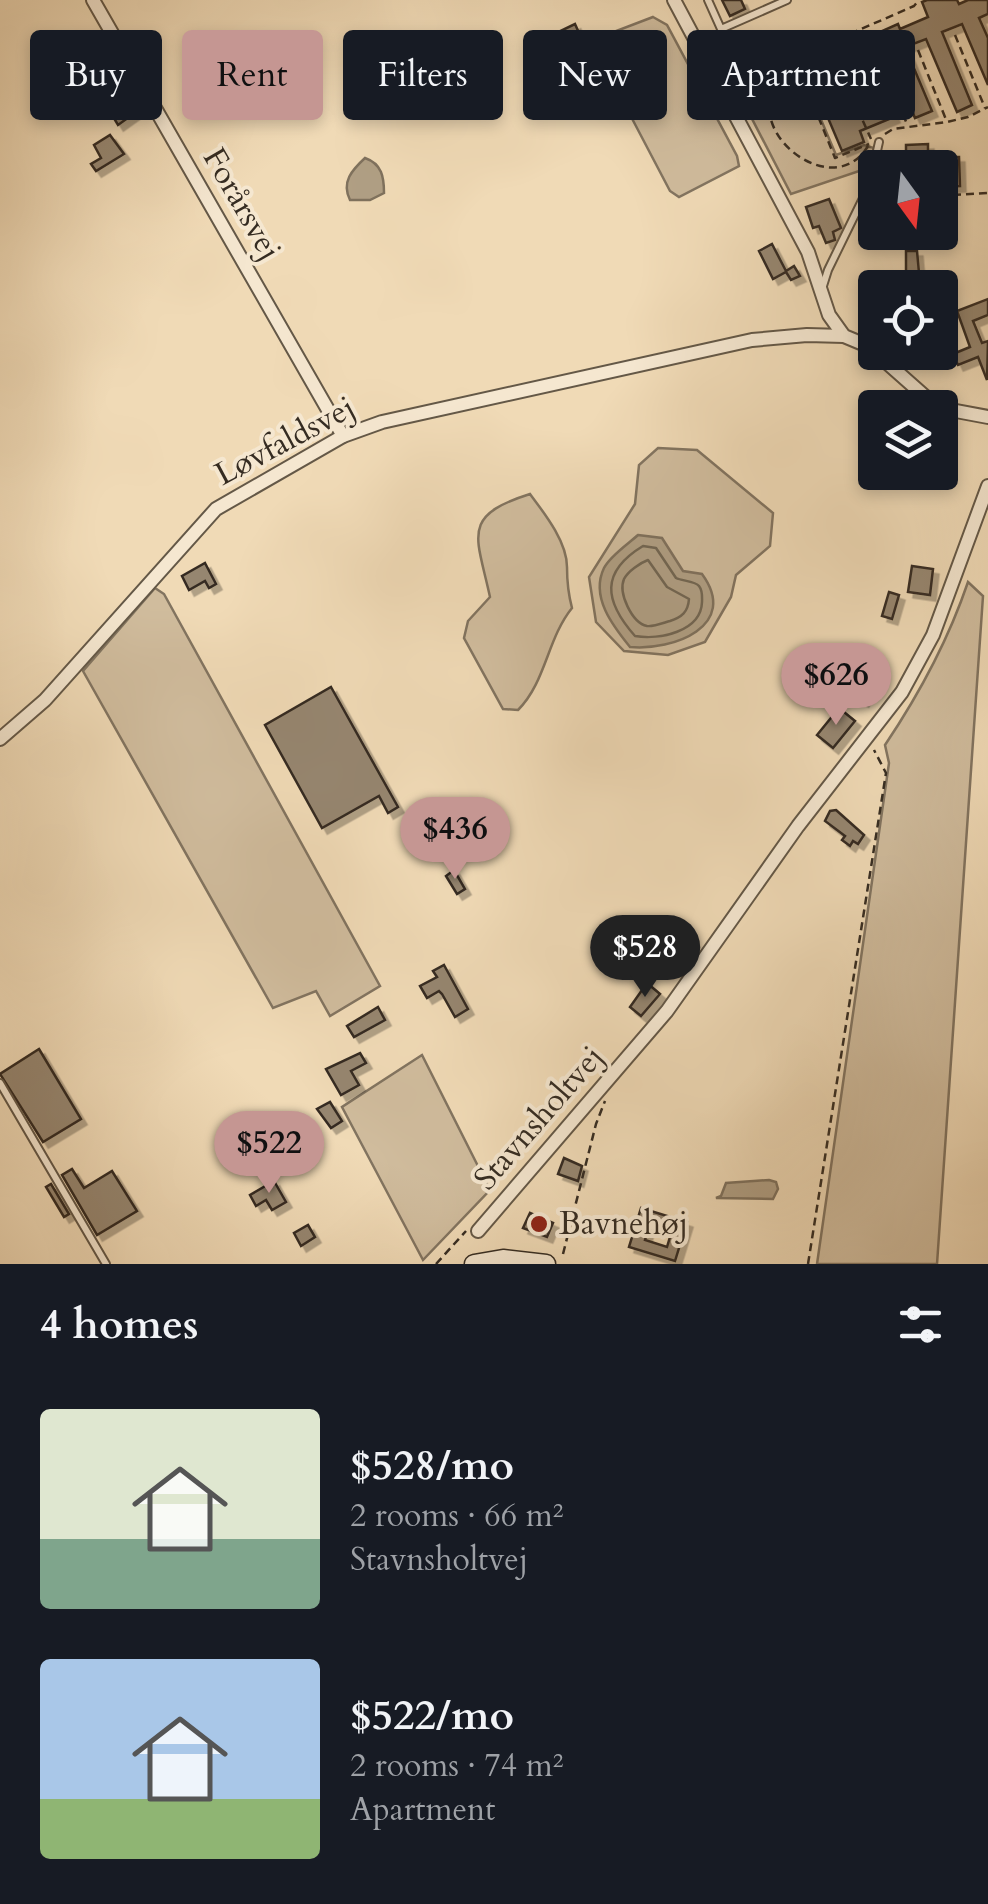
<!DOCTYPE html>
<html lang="en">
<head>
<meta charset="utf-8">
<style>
  :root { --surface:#171b24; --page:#242831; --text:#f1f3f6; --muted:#9ea1a6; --accent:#c59692 }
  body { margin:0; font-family:Cardo,serif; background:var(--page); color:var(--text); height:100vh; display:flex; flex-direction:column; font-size:38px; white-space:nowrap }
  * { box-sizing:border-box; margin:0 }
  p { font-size:32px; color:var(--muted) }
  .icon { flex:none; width:55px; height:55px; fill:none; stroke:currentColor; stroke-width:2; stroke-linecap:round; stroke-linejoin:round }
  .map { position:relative; height:1264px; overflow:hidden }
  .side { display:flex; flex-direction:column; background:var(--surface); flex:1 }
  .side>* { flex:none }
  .hud { position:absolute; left:30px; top:30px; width:930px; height:90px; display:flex; gap:20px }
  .needle { width:65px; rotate:165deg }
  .tools { position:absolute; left:858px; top:150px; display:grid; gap:20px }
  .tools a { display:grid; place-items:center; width:100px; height:100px; border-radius:10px; background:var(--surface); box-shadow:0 5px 15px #0003; font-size:50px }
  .price { position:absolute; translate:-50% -85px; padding:0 22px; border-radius:35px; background:var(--accent); color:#111; font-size:32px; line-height:65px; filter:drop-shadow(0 2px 5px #0008) }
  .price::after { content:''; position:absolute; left:50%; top:60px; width:30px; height:22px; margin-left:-15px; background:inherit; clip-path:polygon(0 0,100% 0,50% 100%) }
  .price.on { background:#222; color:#fff }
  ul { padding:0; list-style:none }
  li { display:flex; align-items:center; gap:30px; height:250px; padding:0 40px }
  li span { display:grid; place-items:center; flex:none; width:280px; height:200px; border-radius:10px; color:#555 }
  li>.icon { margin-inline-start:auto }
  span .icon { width:120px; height:120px; fill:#fffc; stroke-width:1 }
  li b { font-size:42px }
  h2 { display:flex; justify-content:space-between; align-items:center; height:120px; padding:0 40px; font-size:42px }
  .chip { padding:0 35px; border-radius:10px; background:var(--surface); box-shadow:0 5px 15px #0003; font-size:35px; line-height:90px }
  .chip.on { background:var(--accent); color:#111 }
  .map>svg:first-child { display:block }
  .green { fill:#d0bc9d; stroke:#827460; stroke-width:2.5 }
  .water { fill:#b09f84; stroke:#7f715d; stroke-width:2.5 }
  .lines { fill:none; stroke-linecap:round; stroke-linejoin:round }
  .shore { stroke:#726653; stroke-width:2.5 }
  .building { fill:#96866f; stroke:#352c22; stroke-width:2.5; fill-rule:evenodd; filter:url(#shadow) }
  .service-casing { stroke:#645847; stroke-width:10 }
  .minor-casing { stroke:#645847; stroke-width:16 }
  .secondary-casing { stroke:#352c22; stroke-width:21 }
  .path { stroke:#352c22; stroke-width:2.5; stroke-dasharray:8 5; stroke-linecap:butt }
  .service { stroke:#f5e7d0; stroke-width:6 }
  .minor { stroke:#f5e7d0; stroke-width:12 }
  .secondary { stroke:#f5e7d0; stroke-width:18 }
  .poi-dot { fill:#8f2418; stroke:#f5e7d0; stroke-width:4 }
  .labels { text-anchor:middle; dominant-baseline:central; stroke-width:8; stroke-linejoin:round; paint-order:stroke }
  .street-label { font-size:32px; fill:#352c22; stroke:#f5e7d0 }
  .poi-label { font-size:32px; fill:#352c22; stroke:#f5e7d0; text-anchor:start }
</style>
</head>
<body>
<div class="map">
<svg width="988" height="1264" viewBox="0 0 988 1264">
  <defs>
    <filter id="shadow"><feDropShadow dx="5.5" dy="5.5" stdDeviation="0" flood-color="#0004"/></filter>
  </defs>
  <rect width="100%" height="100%" fill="#f0dab6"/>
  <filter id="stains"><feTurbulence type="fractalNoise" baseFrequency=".002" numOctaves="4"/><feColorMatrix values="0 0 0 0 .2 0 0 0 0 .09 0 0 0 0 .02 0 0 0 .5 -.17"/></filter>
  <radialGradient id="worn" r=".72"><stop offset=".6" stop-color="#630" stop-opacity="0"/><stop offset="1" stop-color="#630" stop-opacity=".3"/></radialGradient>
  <g class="green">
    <polygon points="653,17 667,25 737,156 739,166 679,197 670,191 594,46 603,36"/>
    <polygon points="827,43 831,54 800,70 836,155 864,145 874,148 868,172 859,171 791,194 735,86"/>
    <polygon points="658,448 697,450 773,513 770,546 736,575 731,597 705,642 668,655 624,651 596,622 589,577 635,504 639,465"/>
    <path d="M530,494C545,514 567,542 567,567C567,582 568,593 572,608C547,639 546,682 518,710L503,709L464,638L468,621L490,597C477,536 460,516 530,494Z"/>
    <path d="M968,582L983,596L937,1264H817L889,763L885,745C920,693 948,641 968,582Z"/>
    <polygon points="155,588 164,594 380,986 330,1016 316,991 273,1008 83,671"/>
    <polygon points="422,1055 490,1190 423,1260 342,1107"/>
  </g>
  <g class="water">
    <path d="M365,158C382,164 384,177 384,193L370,200H350C341,182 352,170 365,158Z"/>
    <path d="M638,535L662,538L683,571L702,574C740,626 673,651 630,647C613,626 590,597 604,568C610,556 628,544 638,535Z"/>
    <polygon points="769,1180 776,1182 778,1189 773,1199 716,1198 721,1196 726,1183"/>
  </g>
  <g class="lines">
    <g class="shore">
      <path d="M643,546L656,548L676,578C682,581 695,581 699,586C703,591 702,597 702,602C701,632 659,640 635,636C604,601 600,572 643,546Z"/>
      <path d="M648,560L667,587L689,599C688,612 682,617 670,621C663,623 653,627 647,626C632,623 618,593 624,579C628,571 640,563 648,560Z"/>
    </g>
  </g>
  <g class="building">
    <polygon points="722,0 741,0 745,9 730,16"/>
    <polygon points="927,0 957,0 959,4 968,0 988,0 988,14 979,18 988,38 988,85 962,24 942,32 972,105 957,112 926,39 905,47 932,111 915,118 889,56 872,63 894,117 860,131 864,142 842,151 806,66 884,35 882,31 898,24 900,29 928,17 922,2"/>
    <polygon points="575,24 584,44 564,53 554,34"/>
    <polygon points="101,49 108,62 115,58 127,80 119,85 108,67 93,76 84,59"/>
    <polygon points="73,78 83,96 70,104 60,85"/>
    <polygon points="129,93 139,110 118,125 109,110 123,102 121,98"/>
    <polygon points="110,135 124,154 96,171 91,164 101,158 94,145"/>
    <polygon points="928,144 928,158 908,159 908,168 893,168 893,156 906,155 906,145"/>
    <polygon points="942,157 959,157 960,186 943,187"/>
    <polygon points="829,199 841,228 833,232 835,240 826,243 819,226 813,228 806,207"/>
    <polygon points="772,244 786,271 794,266 800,276 791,280 786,272 773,279 759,251"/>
    <polygon points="906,251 917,251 920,284 899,285 898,277 906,277"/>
    <polygon points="988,299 988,315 973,321 982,343 988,341 987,380 978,357 958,365 953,354 970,347 957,311"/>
    <polygon points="205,563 216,584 209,588 205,581 189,590 182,576"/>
    <polygon points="912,566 933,569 930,595 908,592"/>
    <polygon points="889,592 899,595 892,619 882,616"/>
    <polygon points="866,657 883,666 863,701 840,686 845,677 860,686 869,671 861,667 860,659"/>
    <polygon points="331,687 398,807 388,813 379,796 322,828 265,725"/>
    <polygon points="839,708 855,721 833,748 817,735"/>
    <polygon points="836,810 864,835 858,844 853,841 850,846 842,840 845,836 825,821 830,811"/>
    <polygon points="454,870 465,889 457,894 446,876"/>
    <polygon points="444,965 468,1009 455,1017 442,994 439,991 427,998 420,986 437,977 433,971"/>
    <polygon points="647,983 660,994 641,1016 630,1007"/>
    <polygon points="378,1007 385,1020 354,1037 347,1026"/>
    <polygon points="39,1049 81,1119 43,1142 0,1074"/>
    <polygon points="360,1053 366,1063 351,1071 359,1085 341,1095 326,1069"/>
    <polygon points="330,1102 342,1121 331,1128 317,1109"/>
    <polygon points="564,1158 582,1166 578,1181 558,1174"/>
    <polygon points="72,1169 84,1188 112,1171 137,1211 97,1235 62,1175"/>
    <polygon points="274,1181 286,1202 272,1210 266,1200 256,1206 250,1195"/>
    <polygon points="51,1184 69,1214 64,1217 46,1187"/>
    <path d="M641,1208L687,1222L675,1261L629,1247ZM650,1223L672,1230L667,1247L645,1240Z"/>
    <polygon points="530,1213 553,1223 547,1237 523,1228"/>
    <polygon points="308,1225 315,1237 301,1246 294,1233"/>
  </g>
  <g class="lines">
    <defs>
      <g id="service">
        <polyline points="708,0 721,29 787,0"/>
        <polyline points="822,289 828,270 869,186 879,142"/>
        <polyline points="0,1083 106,1264"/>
      </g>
      <g id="minor">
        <polyline points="93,0 343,436"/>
        <polyline points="674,0 808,252 829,315 844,336 868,346 938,408"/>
        <polyline points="940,408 988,417"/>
        <polyline points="0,739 45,700 216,509 343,436 382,422 752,340 807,335 844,336"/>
        <polyline points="478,1231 667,1011 798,826 902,692 933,635 988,486"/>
      </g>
      <polyline id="secondary" points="474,1264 503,1259 546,1264"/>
    </defs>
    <use href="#service" class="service-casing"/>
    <use href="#minor" class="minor-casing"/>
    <use href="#secondary" class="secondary-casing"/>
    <g class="path">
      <polyline points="955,35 985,108"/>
      <polyline points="918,50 947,122"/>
      <polyline points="883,66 907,124"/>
      <polyline points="799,69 835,158 869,144"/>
      <polyline points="847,85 871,139"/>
      <polyline points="885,134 893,129 947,122 968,117 988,107"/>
      <path d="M868,146C834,203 744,134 776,85C785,71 801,67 815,60L813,50L914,6L919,0"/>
      <polyline points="953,195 988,193"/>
      <polyline points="563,1254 596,1124 605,1101"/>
      <polyline points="436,1264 466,1231"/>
      <polyline points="808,1264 886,773 874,750"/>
    </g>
    <use href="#service" class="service"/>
    <use href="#minor" class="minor"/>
    <use href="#secondary" class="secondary"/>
  </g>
  <circle class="poi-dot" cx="539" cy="1224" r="10"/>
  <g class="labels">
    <g class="street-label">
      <text transform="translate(242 204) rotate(60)">Forårsvej</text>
      <text transform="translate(285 441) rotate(-28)">Løvfaldsvej</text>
      <text transform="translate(539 1118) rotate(-49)">Stavnsholtvej</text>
    </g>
    <g class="poi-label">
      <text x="559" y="1224">Bavnehøj</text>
    </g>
  </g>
  <rect width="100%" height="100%" filter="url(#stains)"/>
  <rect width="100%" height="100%" fill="url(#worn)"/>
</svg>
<div class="tools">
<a><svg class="needle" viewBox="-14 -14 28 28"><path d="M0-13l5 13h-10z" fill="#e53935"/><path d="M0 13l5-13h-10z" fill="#9ea1a6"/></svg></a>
<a><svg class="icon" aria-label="locate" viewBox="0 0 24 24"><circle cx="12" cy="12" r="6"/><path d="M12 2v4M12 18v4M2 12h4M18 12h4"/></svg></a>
<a><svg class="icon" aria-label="layers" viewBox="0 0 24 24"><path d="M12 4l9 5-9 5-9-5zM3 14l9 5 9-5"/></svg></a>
</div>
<b class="price" style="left:836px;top:728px">$626</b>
<b class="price" style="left:455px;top:882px">$436</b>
<b class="price on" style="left:645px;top:1000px">$528</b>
<b class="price" style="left:269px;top:1196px">$522</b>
<div class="hud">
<a class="chip">Buy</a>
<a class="chip on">Rent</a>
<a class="chip">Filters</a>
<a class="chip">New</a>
<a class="chip">Apartment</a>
</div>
</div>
<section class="side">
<h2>4 homes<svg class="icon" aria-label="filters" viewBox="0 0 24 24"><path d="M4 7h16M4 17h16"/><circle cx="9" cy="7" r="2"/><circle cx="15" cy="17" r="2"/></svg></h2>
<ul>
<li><span style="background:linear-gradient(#dfe7d0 65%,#7fa58c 0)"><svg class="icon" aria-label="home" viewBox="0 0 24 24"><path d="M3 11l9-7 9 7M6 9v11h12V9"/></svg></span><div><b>$528/mo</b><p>2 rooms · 66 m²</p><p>Stavnsholtvej</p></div></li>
<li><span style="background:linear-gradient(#a9c7e8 70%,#8fb573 0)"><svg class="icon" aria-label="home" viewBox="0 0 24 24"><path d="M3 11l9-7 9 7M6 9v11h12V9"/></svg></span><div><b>$522/mo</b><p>2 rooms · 74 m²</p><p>Apartment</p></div></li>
</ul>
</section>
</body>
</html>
